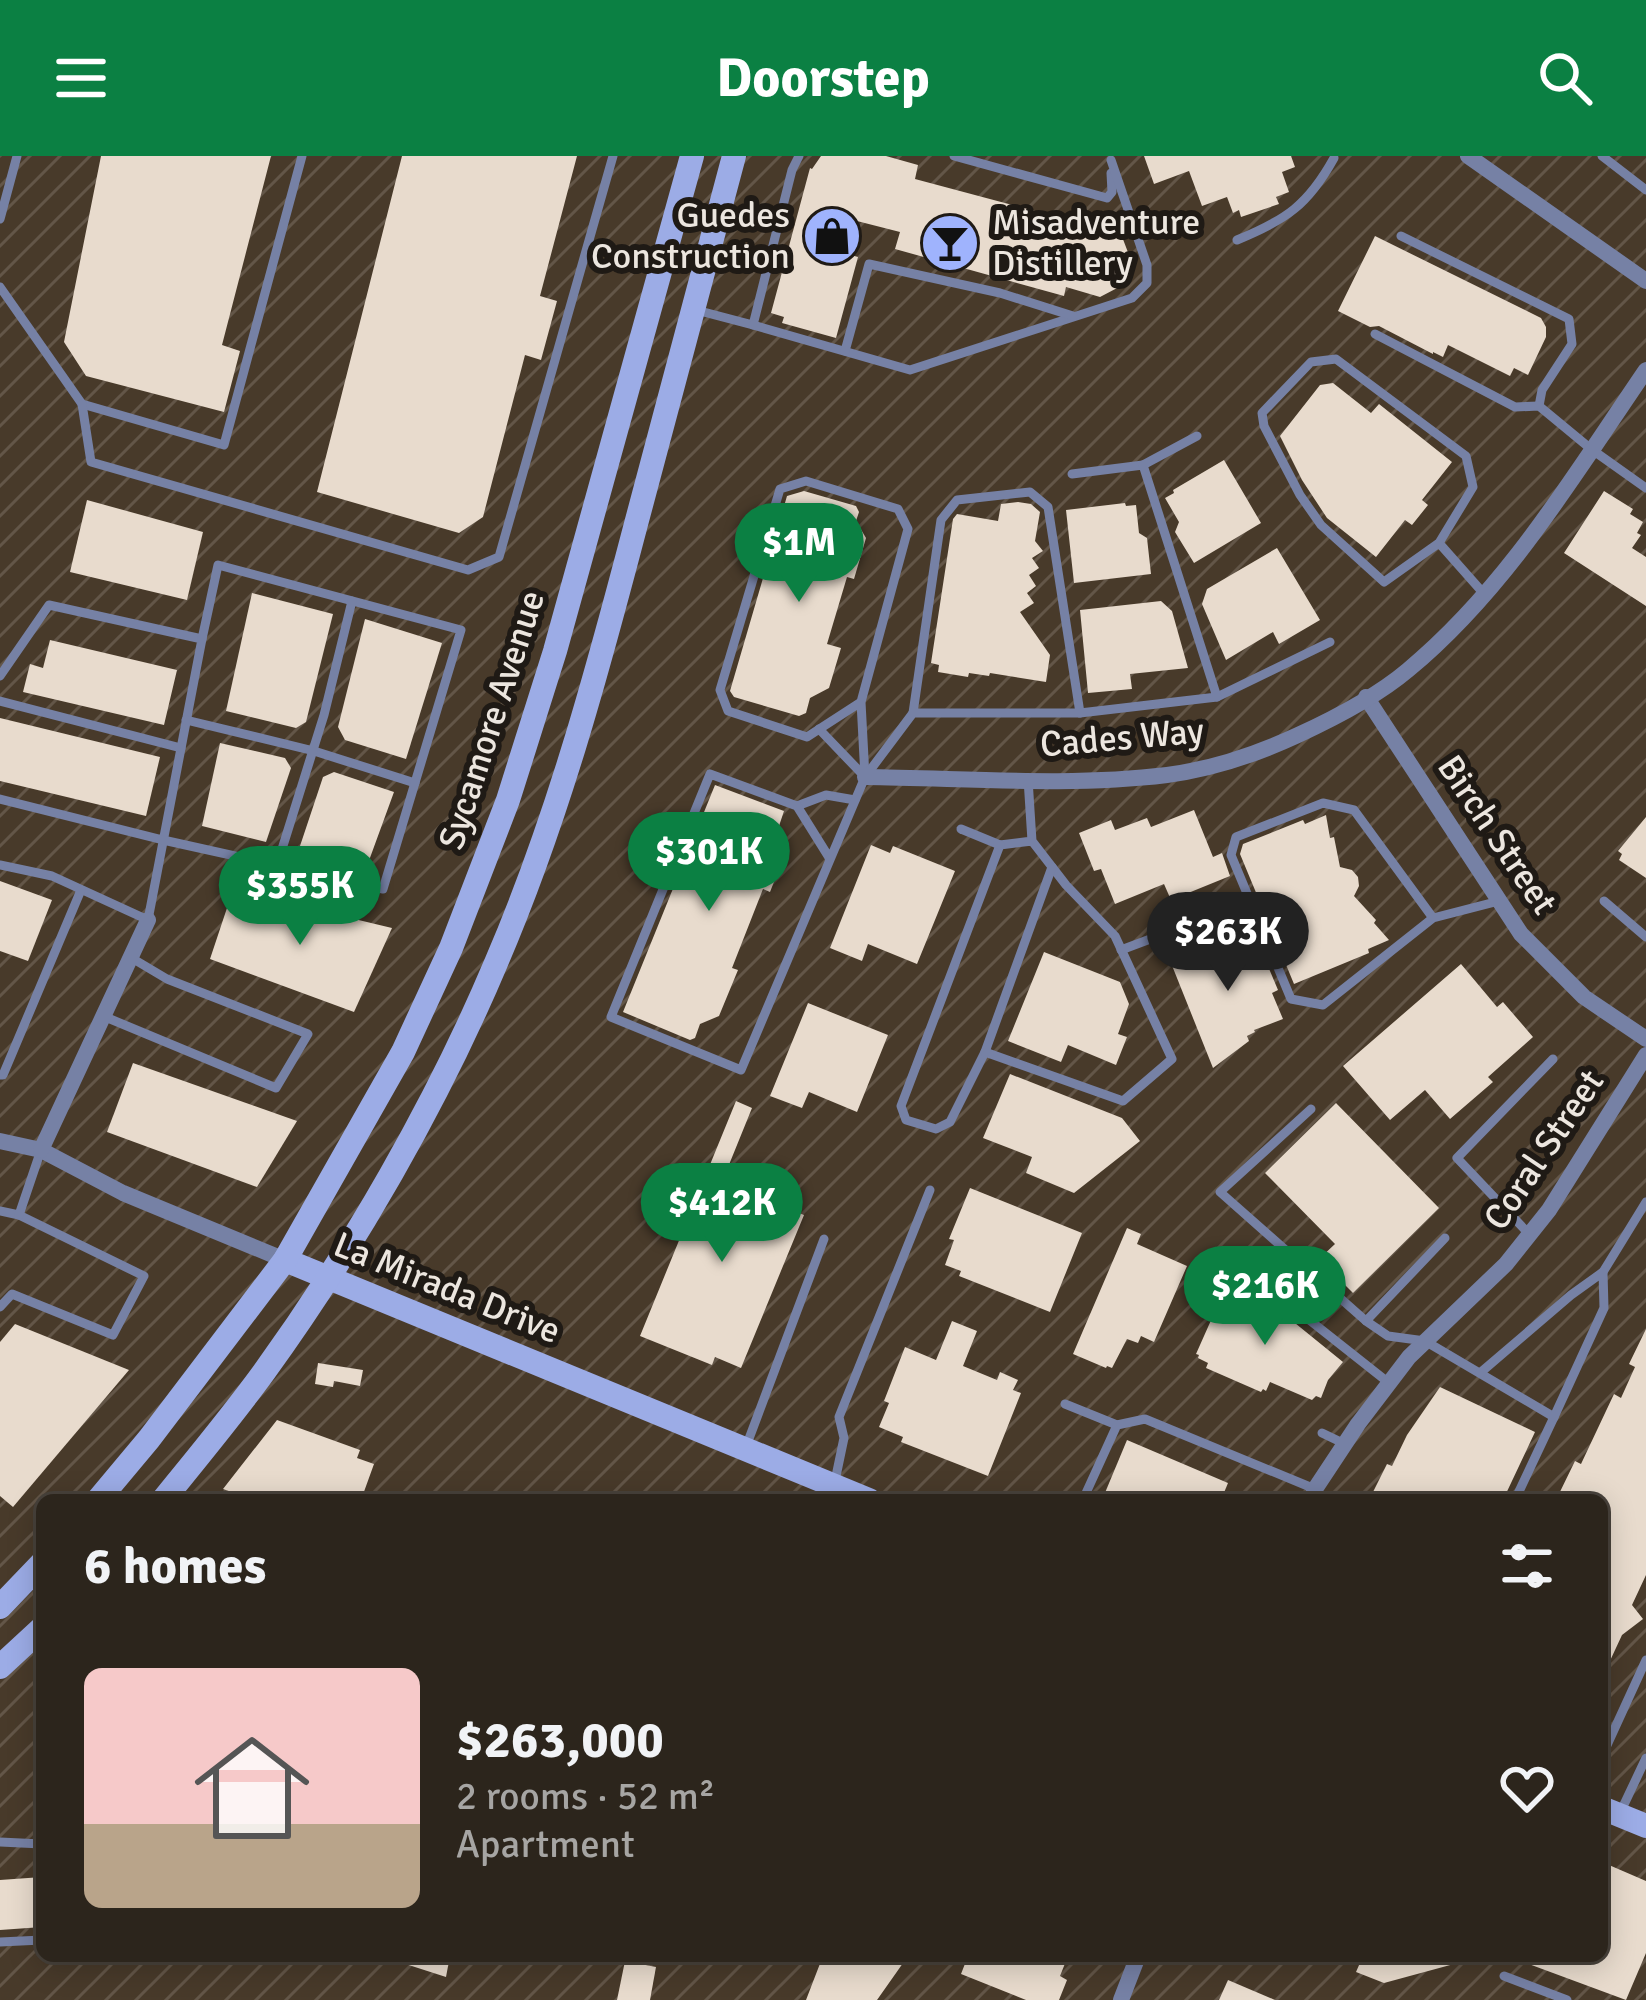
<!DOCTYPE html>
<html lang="en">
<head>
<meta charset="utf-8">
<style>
  :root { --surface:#2c251c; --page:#342d25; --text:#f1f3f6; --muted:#a6a5a3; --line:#48423b; --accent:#0b8043 }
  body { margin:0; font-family:Signika,sans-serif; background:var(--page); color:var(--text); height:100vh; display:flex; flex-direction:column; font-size:45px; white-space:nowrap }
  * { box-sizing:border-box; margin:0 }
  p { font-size:39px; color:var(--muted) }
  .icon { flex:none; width:66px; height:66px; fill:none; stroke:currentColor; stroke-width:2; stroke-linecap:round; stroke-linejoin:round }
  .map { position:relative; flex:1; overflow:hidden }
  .details { position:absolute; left:36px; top:1338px; width:1572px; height:468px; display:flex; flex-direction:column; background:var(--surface); border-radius:18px; box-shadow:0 6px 30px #0003,0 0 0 3px var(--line) }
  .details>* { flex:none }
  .price { position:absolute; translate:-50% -102px; padding:0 27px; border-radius:42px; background:var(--accent); color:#fff; font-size:39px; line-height:78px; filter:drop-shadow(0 3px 6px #0008) }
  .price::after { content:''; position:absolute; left:50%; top:72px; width:36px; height:27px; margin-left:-18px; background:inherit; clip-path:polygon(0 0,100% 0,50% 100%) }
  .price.selected { background:#222; color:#fff }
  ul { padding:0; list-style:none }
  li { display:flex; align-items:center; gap:36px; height:300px; padding:0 48px }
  li span { display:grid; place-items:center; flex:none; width:336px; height:240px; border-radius:18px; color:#555 }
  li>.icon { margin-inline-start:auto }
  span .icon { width:144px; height:144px; fill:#fffc; stroke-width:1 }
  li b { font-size:51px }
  h2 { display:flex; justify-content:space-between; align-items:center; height:144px; padding:0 48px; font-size:51px }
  header { display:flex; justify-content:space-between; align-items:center; height:156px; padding:0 48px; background:var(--accent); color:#fff; font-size:54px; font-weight:800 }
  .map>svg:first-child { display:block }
  .industrial { fill:url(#industrial-furrows); fill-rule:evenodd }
  .building { fill:#e8dbcd }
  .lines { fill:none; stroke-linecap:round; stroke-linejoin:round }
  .lane { stroke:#7681a5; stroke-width:9 }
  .street { stroke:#7681a5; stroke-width:16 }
  .secondary { stroke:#9cace6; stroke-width:24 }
  .labels { text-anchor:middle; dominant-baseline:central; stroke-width:12; stroke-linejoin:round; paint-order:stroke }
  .poi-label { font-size:36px; fill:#ece6df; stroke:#1f1a15; text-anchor:end }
  .street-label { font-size:36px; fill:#ece6df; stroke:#1f1a15 }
</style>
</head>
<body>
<header><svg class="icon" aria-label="menu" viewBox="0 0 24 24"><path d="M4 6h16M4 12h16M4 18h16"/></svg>Doorstep<svg class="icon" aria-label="search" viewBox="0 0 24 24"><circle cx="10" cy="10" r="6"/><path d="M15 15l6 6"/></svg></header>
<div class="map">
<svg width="1646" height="1844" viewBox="0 0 1646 1844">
  <defs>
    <pattern id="industrial-furrows" width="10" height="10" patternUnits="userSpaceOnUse" patternTransform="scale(3)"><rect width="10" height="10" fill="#483a2a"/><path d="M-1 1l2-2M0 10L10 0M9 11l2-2" fill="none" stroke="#635648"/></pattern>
  </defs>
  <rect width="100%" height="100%" fill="#3b3126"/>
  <path class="industrial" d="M0,0H1646V1844H0ZM42,1344H1602V1800H42Z"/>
  <g class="building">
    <polygon points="101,0 271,0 222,189 240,195 224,256 86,220 64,186"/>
    <polygon points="402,0 577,0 540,140 557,145 541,204 525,199 483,361 459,377 317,336"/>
    <polygon points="821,0 886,0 918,9 915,23 1121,78 1129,99 1121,130 1100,141 1066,131 1064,140 895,93 900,76 853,64 844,97 858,101 836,182 782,167 784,161 771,157 810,12 812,13"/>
    <polygon points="1144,0 1291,0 1295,11 1282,16 1289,36 1276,41 1279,48 1241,61 1239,54 1233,57 1227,41 1202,50 1189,15 1154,28"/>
    <polygon points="1375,80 1541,162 1546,171 1546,181 1528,219 1514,212 1510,220 1448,189 1443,201 1433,196 1433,198 1379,170 1370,171 1338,155"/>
    <polygon points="1333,227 1371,257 1379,248 1452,306 1422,344 1428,349 1412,369 1405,364 1376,401 1327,362 1302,324 1280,280 1320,229"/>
    <polygon points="1224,304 1261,367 1194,407 1175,376 1179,366 1165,342 1174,337 1173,334"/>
    <polygon points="804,335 856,350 859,356 856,365 866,382 854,423 847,421 827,488 841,492 829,532 810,542 806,557 799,560 734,541 730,535 787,340"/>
    <polygon points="1604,335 1633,353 1630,358 1643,366 1637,377 1641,379 1632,392 1646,401 1646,450 1564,397"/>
    <polygon points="87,344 203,376 187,444 70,416"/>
    <polygon points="1018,346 1031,348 1040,356 1035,385 1043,395 1032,402 1039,412 1029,419 1036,430 1027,437 1034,447 1020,456 1050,499 1046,526 990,517 989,520 969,517 968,521 938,516 939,509 931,507 953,363 957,358 998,365 1001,348"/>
    <polygon points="1125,347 1126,350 1136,349 1139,377 1147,382 1151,418 1074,427 1066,354"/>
    <polygon points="1277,392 1320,464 1279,488 1273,476 1226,504 1202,448 1207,433"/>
    <polygon points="252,437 333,458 306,566 296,572 226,555"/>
    <polygon points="1161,445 1172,455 1188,512 1130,518 1132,533 1088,537 1080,454"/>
    <polygon points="365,463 442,487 406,603 345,584 338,571"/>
    <polygon points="50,484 177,514 164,569 23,536 30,508 43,512"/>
    <polygon points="0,562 160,601 146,660 0,625"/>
    <polygon points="220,587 285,602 291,612 266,686 202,670"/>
    <polygon points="334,616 394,636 367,710 338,700 336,705 299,693 323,621"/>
    <polygon points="715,629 784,655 779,670 788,690 770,736 763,733 732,812 738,814 719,860 700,868 695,882 690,884 623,856"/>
    <polygon points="1194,654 1213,701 1222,697 1230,720 1171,744 1164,728 1115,748 1101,713 1094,715 1079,677 1111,664 1115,674 1147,662 1151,671"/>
    <polygon points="1326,659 1330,682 1334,681 1340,711 1352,714 1358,721 1359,730 1354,740 1376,764 1374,767 1389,784 1368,793 1369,797 1294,828 1240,698 1243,688 1303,664 1305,668"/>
    <polygon points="1646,661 1646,722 1619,704 1622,698 1618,695"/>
    <polygon points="871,689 890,697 893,690 955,715 917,808 868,788 862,805 830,792"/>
    <polygon points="0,725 52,744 28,805 0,795"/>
    <polygon points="233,734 392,772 354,856 210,803"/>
    <polygon points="1253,775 1278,834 1272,837 1283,863 1254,874 1255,876 1247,880 1249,885 1213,912 1171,807"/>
    <polygon points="1044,796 1120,826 1129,848 1118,878 1127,881 1116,909 1068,889 1061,906 1008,885"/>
    <polygon points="1461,808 1497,851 1503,846 1533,881 1488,921 1493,926 1450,963 1425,934 1390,964 1343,910"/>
    <polygon points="808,847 888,879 857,956 809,936 802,952 770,940"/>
    <polygon points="133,907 297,965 257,1031 107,976"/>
    <polygon points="1010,918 1122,962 1140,985 1074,1037 1026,1017 1032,1001 983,982"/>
    <polygon points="736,945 752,952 722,1026 804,1059 741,1212 715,1201 712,1209 640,1180"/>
    <polygon points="1336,947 1439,1052 1353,1137 1319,1103 1335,1088 1265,1017"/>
    <polygon points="970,1032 1082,1077 1050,1156 959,1120 961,1115 945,1109 954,1084 949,1083"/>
    <polygon points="1127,1072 1141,1078 1137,1088 1187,1110 1154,1186 1141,1180 1138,1187 1127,1183 1112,1212 1107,1210 1106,1212 1073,1198"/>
    <polygon points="1233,1131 1274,1150 1343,1206 1328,1224 1321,1242 1316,1240 1312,1244 1270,1226 1266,1235 1263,1233 1261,1236 1206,1212 1208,1207 1198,1202 1199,1199 1196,1198 1224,1135"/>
    <polygon points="952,1165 977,1175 963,1210 997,1224 1000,1216 1018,1224 1013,1234 1021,1237 988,1320 901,1286 903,1281 879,1271 889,1247 884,1245 905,1191 936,1204"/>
    <polygon points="15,1168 129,1214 13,1351 0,1340 0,1186"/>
    <polygon points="1646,1173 1646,1419 1632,1449 1643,1463 1622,1479 1602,1522 1602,1344 1556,1344 1575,1305 1581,1308 1614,1238 1621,1242 1635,1211 1629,1208"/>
    <polygon points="318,1207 363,1214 360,1230 334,1225 333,1231 315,1228"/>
    <polygon points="1440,1231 1535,1276 1503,1344 1369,1344 1387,1308 1392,1310 1407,1279"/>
    <polygon points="277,1264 360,1294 357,1302 374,1308 361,1344 254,1344 223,1333"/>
    <polygon points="1127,1284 1228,1327 1221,1344 1102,1344"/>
    <polygon points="1602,1706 1646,1725 1646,1797 1626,1844 1510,1801 1602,1800"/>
    <polygon points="42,1721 42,1771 0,1774 0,1724"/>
    <polygon points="390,1800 450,1800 446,1821 390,1803"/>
    <polygon points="829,1800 908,1800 877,1844 806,1844 821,1805 826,1808"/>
    <polygon points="968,1800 1068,1800 1060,1820 1067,1824 1059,1844 1026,1844 961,1818"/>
    <polygon points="1363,1800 1464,1800 1465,1805 1384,1827 1356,1816"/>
    <polygon points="625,1805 656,1811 650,1844 617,1844"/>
    <polygon points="1228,1824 1275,1844 1219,1844"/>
  </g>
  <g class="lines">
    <g class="lane">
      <polyline points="954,0 1107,42 1112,36 1111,17"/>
      <polyline points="1602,0 1646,34"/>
      <polyline points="0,63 17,0"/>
      <polyline points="1401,80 1569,163 1572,188 1542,234 1539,250"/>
      <path d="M1237,84C1286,64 1308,49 1334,2"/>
      <polyline points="0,131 82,248 224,289 302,0"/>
      <polyline points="696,154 753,169 792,14 799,0"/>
      <polyline points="753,169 910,214 1132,142 1147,127 1147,109 1111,4"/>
      <polyline points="1375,178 1515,251 1539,250 1591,293 1646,332"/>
      <polyline points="845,195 869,108 1000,137 1073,160"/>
      <polyline points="82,248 91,306 468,414 499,401 613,0"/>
      <polyline points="1072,318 1143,309"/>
      <polyline points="1439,387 1384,426 1321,369 1300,339 1264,270 1262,257 1311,206 1336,203 1466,300 1473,331 1439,387 1485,439"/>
      <polyline points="0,520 49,449 202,483 148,764 52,720 0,709"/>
      <polyline points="1217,541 1330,486"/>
      <polyline points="0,545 181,592"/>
      <polyline points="861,546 807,581 728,555 720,534 780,333 806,325 898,353 908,373 861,546 865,621"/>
      <polyline points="913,557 941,364 957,344 1030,336 1048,351 1080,557"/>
      <polyline points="186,564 314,595 415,627"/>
      <polyline points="819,573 865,621"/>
      <polyline points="1028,623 1032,685 1066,729 1115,780 1172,903 1123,945 985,896 950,966 936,973 906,964 901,950 1000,689 1032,685"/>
      <polyline points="0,643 163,684 383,733 461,474 218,409 202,483"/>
      <polyline points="797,650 826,639 855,644"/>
      <polyline points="961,673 1000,689"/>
      <polyline points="830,703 797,650 710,618 611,861 741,914 865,621 913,557 1080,557 1217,541 1143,309 1197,280"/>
      <polyline points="277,709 324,559 352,445"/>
      <polyline points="1604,745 1646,781"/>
      <polyline points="1433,762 1354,654 1323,647 1236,681 1231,699 1291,843 1323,849 1433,762 1499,745"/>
      <polyline points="1121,794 1230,753"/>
      <polyline points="103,860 276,932 308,878 167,823 130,801"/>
      <polyline points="985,896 1052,711"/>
      <polyline points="0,919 3,919 81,734"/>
      <polyline points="1311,953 1220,1036 1366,1165"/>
      <polyline points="0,1055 19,1059 144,1120 113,1179 12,1138 0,1151"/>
      <polyline points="19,1059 41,994"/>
      <polyline points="1529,1078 1457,1002 1553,903"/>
      <polyline points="1445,1082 1366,1165 1388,1180 1425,1185 1554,1261 1515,1344"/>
      <polyline points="1603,1116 1646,1046"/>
      <polyline points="1238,1120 1279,1140 1389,1227"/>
      <polyline points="1480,1217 1571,1139 1603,1116 1604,1152 1554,1261"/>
      <polyline points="1065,1248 1117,1269"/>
      <polyline points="1322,1277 1345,1288"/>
      <polyline points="747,1288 824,1083"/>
      <polyline points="835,1325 844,1282 839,1261 930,1034"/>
      <polyline points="1086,1337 1117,1269 1145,1263 1315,1333"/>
      <polyline points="1602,1600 1646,1504"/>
      <polyline points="1620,1657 1646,1602"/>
      <polyline points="0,1686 42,1688"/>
      <polyline points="0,1786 42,1784"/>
      <polyline points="1504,1820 1567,1844"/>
    </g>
    <g class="street">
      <polyline points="1468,0 1646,125"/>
      <polyline points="1366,541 1521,778 1584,841 1646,883"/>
      <path d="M865,621C964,622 1068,631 1167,619C1212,613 1257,598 1298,579C1335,562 1376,541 1408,514C1507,432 1574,319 1646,214"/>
      <polyline points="0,985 41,994 123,1037 285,1104"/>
      <polyline points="41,994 148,764"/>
      <polyline points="1311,1344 1315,1333 1358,1268 1409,1201 1506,1108 1549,1054 1646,899"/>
      <polyline points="1121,1844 1138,1800"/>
    </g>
    <g class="secondary">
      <polyline points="285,1104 869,1344"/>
      <polyline points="98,1344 149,1283 285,1104 403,896 451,792 508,644 555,495 692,0"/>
      <path d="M163,1344C197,1302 232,1260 264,1216C353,1093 437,947 496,807C557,665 597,517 636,368C669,245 701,123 734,0"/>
      <polyline points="0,1451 42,1407"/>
      <polyline points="0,1511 42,1472"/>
      <polyline points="1602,1652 1646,1670"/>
    </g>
  </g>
  <defs>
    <symbol id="shop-disc" viewBox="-11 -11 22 22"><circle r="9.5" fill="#9fb3fd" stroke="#1f1a15"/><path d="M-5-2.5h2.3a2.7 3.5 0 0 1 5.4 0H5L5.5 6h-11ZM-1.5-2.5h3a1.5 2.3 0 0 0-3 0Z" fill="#111"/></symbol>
    <symbol id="bar-disc" viewBox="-11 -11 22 22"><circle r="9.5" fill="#9fb3fd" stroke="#1f1a15"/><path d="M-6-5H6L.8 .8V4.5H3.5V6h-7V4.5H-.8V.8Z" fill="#111"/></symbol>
  </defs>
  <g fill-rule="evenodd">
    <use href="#shop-disc" x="799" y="47" width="66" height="66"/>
    <use href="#bar-disc" x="917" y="54" width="66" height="66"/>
  </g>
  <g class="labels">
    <g class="poi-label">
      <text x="790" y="59">Guedes<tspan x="790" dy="41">Construction</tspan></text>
      <text x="992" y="66" text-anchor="start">Misadventure<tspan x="992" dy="41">Distillery</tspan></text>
    </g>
    <g class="street-label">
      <text transform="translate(492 564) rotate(-72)">Sycamore Avenue</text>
      <text transform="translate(1122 582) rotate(-5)">Cades Way</text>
      <text transform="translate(1497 679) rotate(56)">Birch Street</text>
      <text transform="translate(1544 994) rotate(-56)">Coral Street</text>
      <text transform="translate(447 1132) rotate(22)">La Mirada Drive</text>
    </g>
  </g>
</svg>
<b class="price" style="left:799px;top:449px">$1M</b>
<b class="price" style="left:709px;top:758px">$301K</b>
<b class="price" style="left:300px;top:792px">$355K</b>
<b class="price selected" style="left:1228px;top:838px">$263K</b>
<b class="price" style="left:722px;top:1109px">$412K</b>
<b class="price" style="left:1265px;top:1192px">$216K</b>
<section class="details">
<h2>6 homes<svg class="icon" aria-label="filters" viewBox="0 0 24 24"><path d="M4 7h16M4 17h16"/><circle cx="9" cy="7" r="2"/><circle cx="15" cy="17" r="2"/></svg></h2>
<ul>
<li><span style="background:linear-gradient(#f6c9c9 65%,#b9a48a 0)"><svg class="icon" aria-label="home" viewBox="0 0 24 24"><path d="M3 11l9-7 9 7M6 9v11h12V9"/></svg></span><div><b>$263,000</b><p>2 rooms · 52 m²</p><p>Apartment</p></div><svg class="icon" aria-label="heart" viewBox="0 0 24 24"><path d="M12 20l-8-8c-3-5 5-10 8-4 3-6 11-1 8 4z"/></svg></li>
</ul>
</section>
</div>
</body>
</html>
